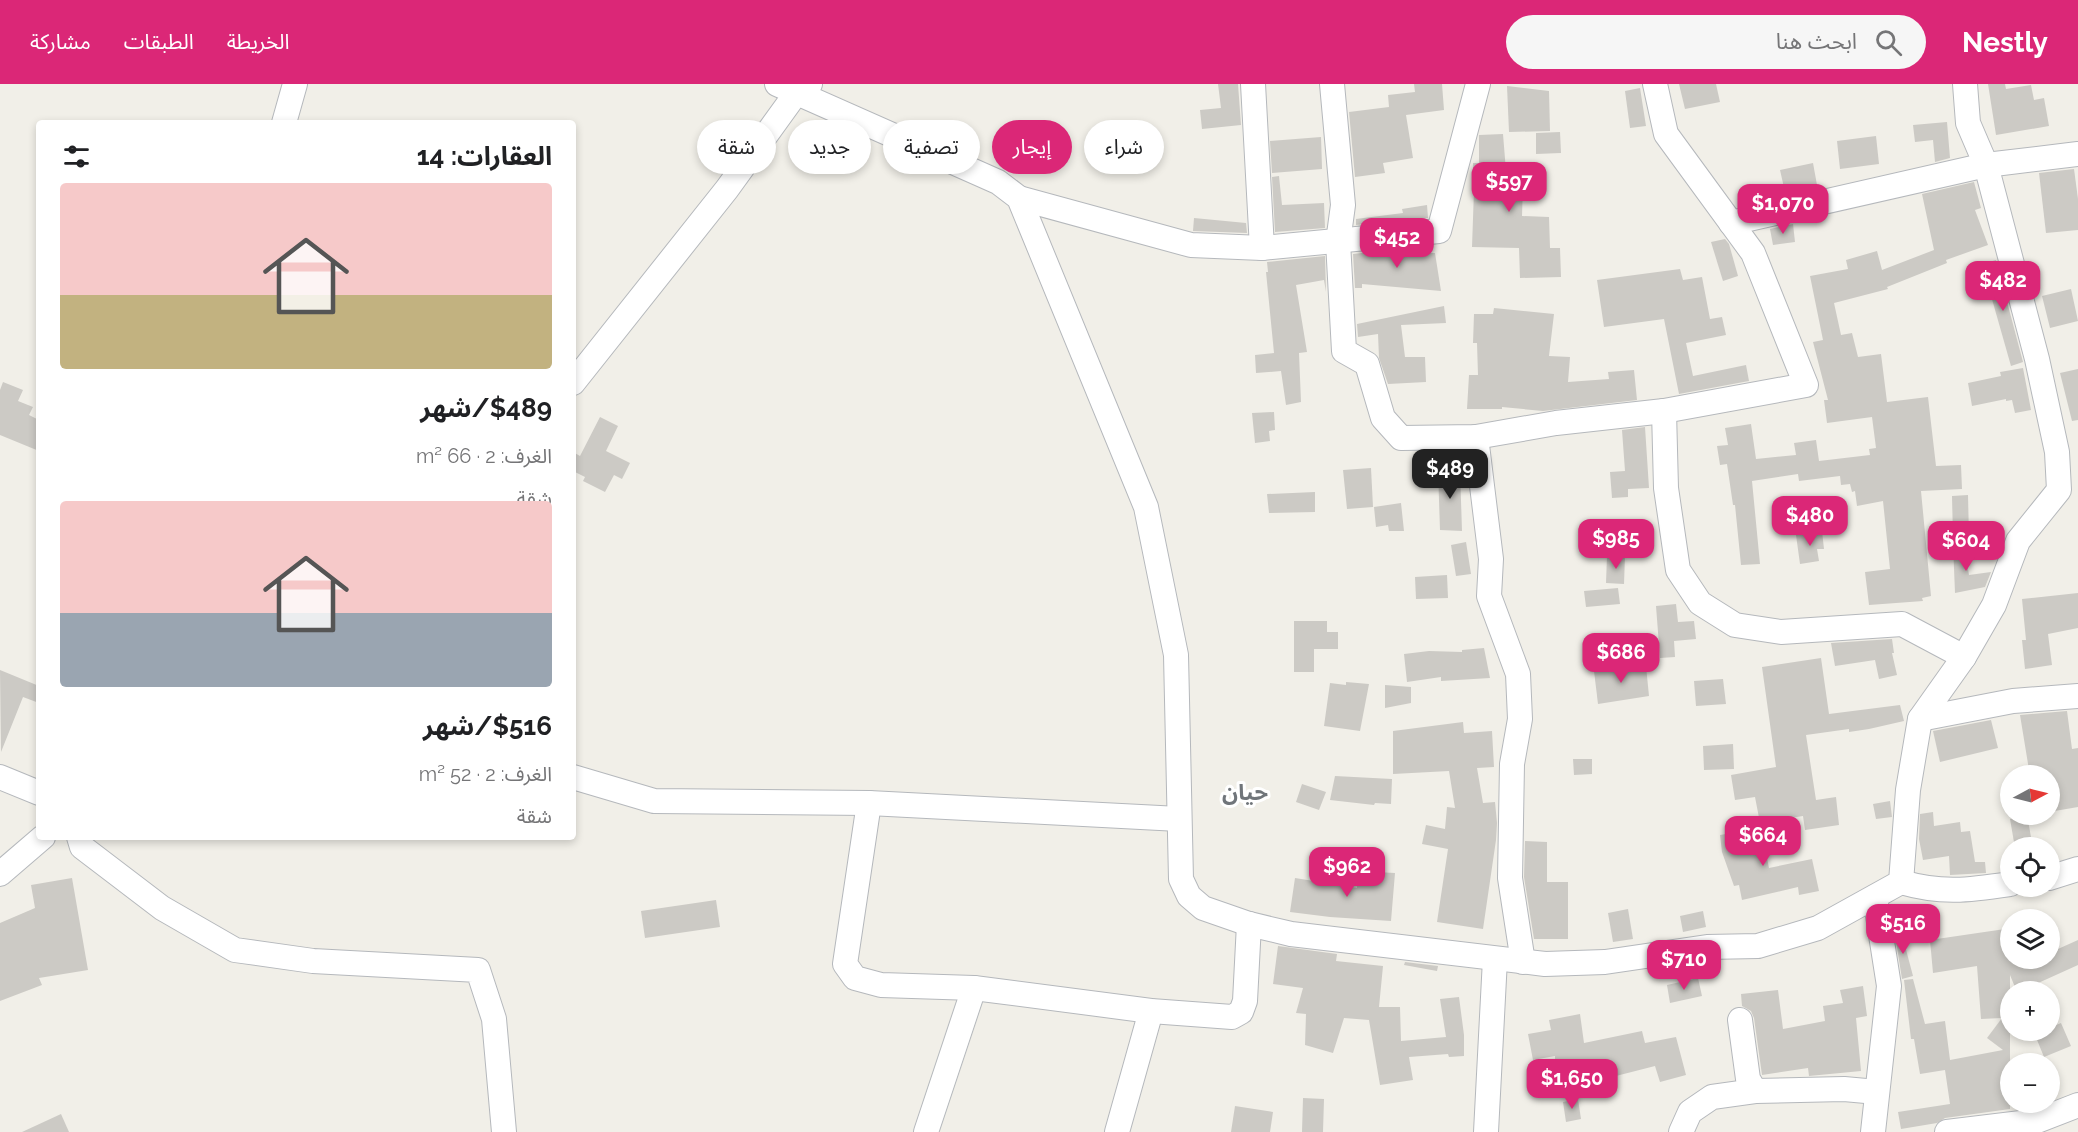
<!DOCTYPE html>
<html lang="ar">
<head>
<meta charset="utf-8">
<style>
  :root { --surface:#fff; --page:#f6f6f6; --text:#202124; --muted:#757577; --accent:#db2777 }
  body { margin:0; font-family:Raleway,"Noto Sans Arabic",sans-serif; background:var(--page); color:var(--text); direction:rtl; height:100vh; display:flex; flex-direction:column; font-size:22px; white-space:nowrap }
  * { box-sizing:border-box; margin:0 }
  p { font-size:20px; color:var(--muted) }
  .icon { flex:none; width:33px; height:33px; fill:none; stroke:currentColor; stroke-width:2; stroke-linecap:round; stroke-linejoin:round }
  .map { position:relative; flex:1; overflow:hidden; direction:ltr }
  .sheet { position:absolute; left:36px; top:36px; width:540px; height:720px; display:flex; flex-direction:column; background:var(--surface); border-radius:6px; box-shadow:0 3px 9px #0003; direction:rtl }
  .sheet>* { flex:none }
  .banner { position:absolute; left:594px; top:36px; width:570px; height:54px; direction:rtl; display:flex; gap:12px }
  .needle { width:39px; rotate:83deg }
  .controls { position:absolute; left:2000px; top:681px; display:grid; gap:12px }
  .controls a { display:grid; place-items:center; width:60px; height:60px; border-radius:50%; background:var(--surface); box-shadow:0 3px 9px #0003; font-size:30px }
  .price { position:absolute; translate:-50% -51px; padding:0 14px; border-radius:12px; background:var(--accent); color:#fff; font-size:20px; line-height:39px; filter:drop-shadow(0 2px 3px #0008) }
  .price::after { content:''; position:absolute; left:50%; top:36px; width:18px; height:14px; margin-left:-9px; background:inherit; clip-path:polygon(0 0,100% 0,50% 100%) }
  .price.current { background:#222; color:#fff }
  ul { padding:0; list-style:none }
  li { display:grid; align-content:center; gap:12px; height:318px; padding:0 24px }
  li span { display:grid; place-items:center; height:186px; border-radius:6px; color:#555 }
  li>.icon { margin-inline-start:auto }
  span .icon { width:108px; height:108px; fill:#fffc; stroke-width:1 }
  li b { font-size:26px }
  h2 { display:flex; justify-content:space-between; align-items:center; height:72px; padding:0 24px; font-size:26px }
  .chip { padding:0 21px; border-radius:27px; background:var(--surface); box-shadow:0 3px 9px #0003; font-size:21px; line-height:54px }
  .chip.current { background:var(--accent); color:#fff }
  header { display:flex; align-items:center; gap:36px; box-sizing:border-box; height:84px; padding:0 30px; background:var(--accent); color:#fff }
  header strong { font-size:28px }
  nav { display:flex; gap:33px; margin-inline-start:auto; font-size:21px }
  .search { width:420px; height:54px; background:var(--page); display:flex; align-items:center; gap:15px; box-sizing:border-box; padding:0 21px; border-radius:33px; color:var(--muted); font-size:22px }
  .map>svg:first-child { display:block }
  .building { fill:#cccac5 }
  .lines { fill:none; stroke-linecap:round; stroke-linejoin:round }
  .minor-casing { stroke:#b5b8bc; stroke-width:26 }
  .minor { stroke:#fff; stroke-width:24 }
  .labels { text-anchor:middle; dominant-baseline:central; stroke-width:6; stroke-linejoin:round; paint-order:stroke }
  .district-label { font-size:22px; font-weight:bold; fill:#70757a; stroke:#fff }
</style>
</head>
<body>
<header>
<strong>Nestly</strong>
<div class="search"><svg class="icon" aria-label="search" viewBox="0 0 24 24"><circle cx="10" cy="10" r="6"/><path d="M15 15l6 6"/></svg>ابحث هنا</div>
<nav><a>الخريطة</a><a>الطبقات</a><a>مشاركة</a></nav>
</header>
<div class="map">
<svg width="2078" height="1048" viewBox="0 0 2078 1048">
  <rect width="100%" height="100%" fill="#f1efe8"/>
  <g class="building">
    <polygon points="1218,0 1238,0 1241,41 1202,45 1200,26 1221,24"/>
    <polygon points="1414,0 1442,0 1444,26 1406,31 1413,74 1383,79 1385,89 1355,93 1349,28 1389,23 1388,11 1415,8"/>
    <polygon points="1679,0 1716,0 1720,18 1685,25"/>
    <polygon points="1988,0 2005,0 2006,5 2031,1 2034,16 2044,14 2049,42 1996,51"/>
    <polygon points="1507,2 1549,7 1550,47 1509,48"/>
    <polygon points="1640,4 1646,42 1630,44 1625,7"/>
    <polygon points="1947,38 1950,74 1935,78 1933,56 1915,58 1913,41"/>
    <polygon points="1560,48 1561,69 1536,70 1536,49"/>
    <polygon points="1503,50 1506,87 1528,86 1528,102 1523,102 1522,132 1549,133 1550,164 1560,164 1561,193 1520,194 1519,164 1472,163 1474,106 1473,79 1479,79 1479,51"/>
    <polygon points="1876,52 1879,80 1840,85 1837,57"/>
    <polygon points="1321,53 1322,85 1272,89 1270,57"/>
    <polygon points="1813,79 1817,101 1785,108 1780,86"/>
    <polygon points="2074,85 2078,115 2078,146 2046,149 2039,89"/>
    <polygon points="1279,92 1282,121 1324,119 1325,144 1275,148 1272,93"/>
    <polygon points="1974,98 1981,124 1975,126 1988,161 1946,176 1947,179 1887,203 1888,205 1834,219 1841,251 1852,249 1858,273 1881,270 1887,318 1928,313 1936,382 1961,381 1962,405 1921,407 1931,512 1922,514 1923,517 1869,521 1865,488 1890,485 1883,417 1857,422 1855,407 1852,408 1850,400 1841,401 1840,392 1799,397 1798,390 1752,397 1760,480 1741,481 1735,421 1733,421 1727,380 1720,381 1717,362 1728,361 1725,344 1751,340 1756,375 1796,371 1794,359 1816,356 1819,377 1870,371 1869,365 1876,364 1872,333 1827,339 1824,316 1828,316 1813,258 1823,256 1810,192 1848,185 1846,176 1877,167 1882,186 1934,166 1922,110"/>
    <polygon points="1427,121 1428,134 1356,141 1356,135 1403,129 1402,125"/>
    <polygon points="1194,134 1246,139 1247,149 1193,147"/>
    <polygon points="1793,140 1795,158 1773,161 1770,145"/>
    <polygon points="1725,155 1729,160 1738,192 1723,197 1711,158"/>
    <polygon points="1417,163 1417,169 1435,169 1441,207 1362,200 1362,204 1355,204 1353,170"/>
    <polygon points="1325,172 1326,208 1324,196 1296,201 1307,268 1299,269 1301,318 1286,321 1281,287 1256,289 1255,271 1274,269 1266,188 1268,188 1267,178"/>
    <polygon points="1996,176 2023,278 2011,282 1982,180"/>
    <polygon points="1680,185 1683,196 1702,193 1710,235 1722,233 1726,251 1686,259 1693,292 1746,281 1749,297 1679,310 1664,235 1604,243 1597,196"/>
    <polygon points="2071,205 2078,237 2050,244 2042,212"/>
    <polygon points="1444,222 1446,239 1401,241 1405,273 1425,273 1426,298 1388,300 1379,274 1378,250 1358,253 1357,240"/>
    <polygon points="1494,224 1554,230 1549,272 1570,273 1568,298 1609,295 1608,288 1634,286 1637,316 1543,327 1502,323 1502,325 1467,325 1469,291 1478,291 1477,259 1473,259 1474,230 1493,230"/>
    <polygon points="2023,284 2031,326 2015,329 2012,316 2006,317 2006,315 1972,322 1968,299 2001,292 2000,288"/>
    <polygon points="2078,285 2078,336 2072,337 2060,289"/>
    <polygon points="3,298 23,306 18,317 33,323 29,331 39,336 39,367 0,351 0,306"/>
    <polygon points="1274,328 1275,346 1269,347 1270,357 1255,359 1252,329"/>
    <polygon points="600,333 618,342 606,367 630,379 622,395 614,391 605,408 583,397 585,393 573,387 573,368 580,372"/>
    <polygon points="1645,343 1649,404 1628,405 1628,413 1612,414 1610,388 1625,387 1622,346"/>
    <polygon points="1371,384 1373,423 1347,425 1343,386"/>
    <polygon points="1460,385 1462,447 1440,446 1438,386"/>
    <polygon points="1315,408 1315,428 1269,429 1267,410"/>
    <polygon points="1968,411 1969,453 1953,453 1952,412"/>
    <polygon points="1401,419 1404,447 1389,447 1388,441 1376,443 1374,423"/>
    <polygon points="1822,447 1824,465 1817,465 1819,477 1800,480 1796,451"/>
    <polygon points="1466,458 1471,490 1456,492 1451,461"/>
    <polygon points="1953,459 1964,459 1969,491 1991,488 1985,503 1955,509"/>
    <polygon points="1607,472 1625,472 1624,500 1606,499"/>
    <polygon points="1447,491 1448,514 1416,515 1415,493"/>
    <polygon points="1618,504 1620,520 1586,523 1584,507"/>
    <polygon points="2078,509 2078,544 2048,550 2052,581 2025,585 2022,556 2026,556 2022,515"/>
    <polygon points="1676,520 1678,538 1694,537 1696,555 1674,557 1675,573 1660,574 1656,522"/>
    <polygon points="1294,537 1327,537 1327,548 1338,548 1338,565 1314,565 1314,588 1294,588"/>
    <polygon points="1892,555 1894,569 1892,569 1897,591 1879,595 1875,576 1835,582 1831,559"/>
    <polygon points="1484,564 1490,594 1441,597 1441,593 1407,598 1404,570 1429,567 1462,568 1462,566"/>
    <polygon points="1821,574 1829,630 1900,621 1904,637 1869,645 1849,648 1849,645 1806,651 1816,716 1836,713 1839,741 1805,746 1803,732 1760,739 1755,713 1735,716 1731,691 1776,683 1762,583"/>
    <polygon points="1628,582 1646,582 1649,612 1598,620 1594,587"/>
    <polygon points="0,586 39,602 39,619 23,613 1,668"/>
    <polygon points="1723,595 1726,620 1696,622 1694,597"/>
    <polygon points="1346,598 1369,600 1360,647 1324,642 1330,599 1346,601"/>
    <polygon points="1385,601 1411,603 1411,619 1385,624"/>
    <polygon points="2067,627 2072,665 2078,664 2078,723 2049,728 2049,692 2030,692 2020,631"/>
    <polygon points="1991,636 1998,664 1940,678 1933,647"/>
    <polygon points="1463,638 1464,649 1492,647 1494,683 1477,684 1483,719 1495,718 1497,739 1496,756 1483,845 1437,838 1448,765 1422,760 1426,741 1445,745 1447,723 1455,724 1449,687 1393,690 1393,647"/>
    <polygon points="1733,660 1734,685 1704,686 1703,662"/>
    <polygon points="1573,675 1592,675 1592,690 1574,691"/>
    <polygon points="1335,692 1392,695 1391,720 1375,719 1374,721 1330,716"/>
    <polygon points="1302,700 1326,708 1319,726 1296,718"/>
    <polygon points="1890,717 1892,733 1876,735 1873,720"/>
    <polygon points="1933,728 1934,742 1960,738 1961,748 1970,747 1975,778 1985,778 1986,789 1950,791 1949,772 1923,776 1919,755 1920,730"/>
    <polygon points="2027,731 2033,764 2015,764 2010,735"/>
    <polygon points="1761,744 1769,784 1812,775 1819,807 1799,811 1798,803 1742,816 1739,801 1734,802 1722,768 1720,751"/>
    <polygon points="1525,757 1547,758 1547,798 1568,798 1568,855 1534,855 1524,793"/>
    <polygon points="1358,787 1395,789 1391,837 1330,833 1290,828 1295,794 1357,804"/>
    <polygon points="72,794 88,886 39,894 42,901 0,917 0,839 35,824 31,801"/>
    <polygon points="716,816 720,843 645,854 641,827"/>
    <polygon points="1628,825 1633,855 1613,858 1608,829"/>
    <polygon points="1703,827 1706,843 1683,848 1680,832"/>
    <polygon points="1900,843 1913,892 1902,895 1894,845"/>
    <polygon points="2005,845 2010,874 2025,874 2027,879 2037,874 2049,874 2049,869 2078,856 2078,881 2036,900 2039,908 2017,908 2010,891 2010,1025 1945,1034 1937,1039 1901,1045 1898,1028 1950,1020 1945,986 1920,990 1914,955 1911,955 1904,896 1913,895 1925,940 1945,937 1950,976 2003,966 1987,954 2002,934 1981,935 1977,882 1933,889 1930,856"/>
    <polygon points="1278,862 1337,870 1336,877 1383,882 1379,923 1400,923 1401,957 1446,953 1440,915 1459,913 1464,951 1464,972 1449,973 1448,970 1409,973 1413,996 1380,1001 1369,936 1344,934 1333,969 1305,961 1306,930 1296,929 1303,904 1273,900"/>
    <polygon points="1405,878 1438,882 1437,887 1404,881"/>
    <polygon points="1698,894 1702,912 1670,919 1667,901"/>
    <polygon points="1863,902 1867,932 1856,934 1861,987 1809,992 1808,984 1762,991 1754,934 1751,927 1742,922 1741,910 1778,906 1783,945 1825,937 1823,922 1843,919 1840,906"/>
    <polygon points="1580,930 1584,959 1642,947 1645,959 1676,953 1686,991 1660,998 1655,982 1612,993 1614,1003 1564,1012 1558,977 1555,977 1555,972 1533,976 1528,950 1551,946 1549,936"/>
    <polygon points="2061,939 2071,962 2044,973 2033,946 2049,946 2049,944"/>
    <polygon points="1303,1014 1324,1015 1323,1048 1302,1048"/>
    <polygon points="1578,1015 1581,1035 1566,1038 1563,1018"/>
    <polygon points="1235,1022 1273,1028 1270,1048 1231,1048"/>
    <polygon points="61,1030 69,1048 22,1048"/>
  </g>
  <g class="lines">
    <defs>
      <g id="minor">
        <polyline points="777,0 998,98 1019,114 1146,423 1176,571 1181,795 1189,812 1203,824 1249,840 1291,850 1545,880 1605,878 1707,863 1758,862 1818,844 1901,798 1908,706 1920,635 1964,573 1994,521 2018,457 2059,406 2057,368 2037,275 1986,81 1968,39 1965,0"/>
        <polyline points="1253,0 1262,164"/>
        <polyline points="1332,0 1343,121 1338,158 1344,267 1367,280 1383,334 1401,354 1476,353 1556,339 1664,327 1806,301 1753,169 1666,50 1655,0"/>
        <polyline points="284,39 295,0"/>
        <polyline points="1019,114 1191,161 1262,164 1439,147 1478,0"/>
        <polyline points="1731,139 1986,81 2078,70"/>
        <polyline points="573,299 727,105 797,8 810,0"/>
        <polyline points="1664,327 1666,404 1678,486 1700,519 1735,541 1781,548 1902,540 1964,573"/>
        <polyline points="1476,353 1491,475 1489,512 1518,590 1520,635 1512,680 1510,794 1523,878"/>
        <polyline points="1920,635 2013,617 2078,612"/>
        <polyline points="0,693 39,709"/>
        <polyline points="573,693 654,717 869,719 1179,735"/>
        <polyline points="869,719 845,880 855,894 881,901 974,904 1151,927 1232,933 1241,928 1245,917 1249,840"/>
        <polyline points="79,753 82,763 162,824 235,866 313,877 478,886 494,935 504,1048"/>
        <polyline points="0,790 43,753"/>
        <polyline points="2049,794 2078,785"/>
        <path d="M1901,798C1942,810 1969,806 2010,800"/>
        <polyline points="1740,936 1748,995 1755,1007"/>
        <polyline points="926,1048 974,904"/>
        <polyline points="1117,1048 1151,927"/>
        <polyline points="1486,1048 1495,875"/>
        <polyline points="1681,1048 1690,1028 1712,1013 1755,1007 1844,1005 1877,1008"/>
        <polyline points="1873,1048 1889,902 1875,813"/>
        <polyline points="1947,1048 2037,1037 2078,1021"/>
      </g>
    </defs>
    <use href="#minor" class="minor-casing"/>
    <use href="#minor" class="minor"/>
  </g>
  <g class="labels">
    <g class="district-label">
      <text x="1245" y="708">حيان</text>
    </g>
  </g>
</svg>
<div class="controls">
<a><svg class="needle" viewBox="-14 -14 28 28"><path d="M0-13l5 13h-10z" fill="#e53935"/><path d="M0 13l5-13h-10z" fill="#757577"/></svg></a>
<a><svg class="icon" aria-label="locate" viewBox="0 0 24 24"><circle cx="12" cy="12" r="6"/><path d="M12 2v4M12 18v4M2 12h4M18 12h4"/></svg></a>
<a><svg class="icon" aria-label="layers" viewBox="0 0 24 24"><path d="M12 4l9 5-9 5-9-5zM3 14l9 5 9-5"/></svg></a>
<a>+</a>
<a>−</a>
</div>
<b class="price" style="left:1509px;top:129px">$597</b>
<b class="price" style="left:1783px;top:151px">$1,070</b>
<b class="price" style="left:1397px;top:185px">$452</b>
<b class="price" style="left:2003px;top:228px">$482</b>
<b class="price current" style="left:1450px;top:416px">$489</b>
<b class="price" style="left:1810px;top:463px">$480</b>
<b class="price" style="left:1616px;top:486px">$985</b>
<b class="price" style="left:1966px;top:488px">$604</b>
<b class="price" style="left:1621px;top:600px">$686</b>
<b class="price" style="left:1763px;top:783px">$664</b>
<b class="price" style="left:1347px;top:814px">$962</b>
<b class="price" style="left:1903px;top:871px">$516</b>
<b class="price" style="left:1684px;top:907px">$710</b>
<b class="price" style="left:1572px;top:1026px">$1,650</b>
<div class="banner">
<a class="chip">شراء</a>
<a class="chip current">إيجار</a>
<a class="chip">تصفية</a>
<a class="chip">جديد</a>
<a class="chip">شقة</a>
</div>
<section class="sheet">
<h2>العقارات: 14<svg class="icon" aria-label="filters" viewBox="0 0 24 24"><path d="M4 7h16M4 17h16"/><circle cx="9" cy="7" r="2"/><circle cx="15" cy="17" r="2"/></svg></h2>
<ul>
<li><span style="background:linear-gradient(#f6c9c9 60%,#c2b280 0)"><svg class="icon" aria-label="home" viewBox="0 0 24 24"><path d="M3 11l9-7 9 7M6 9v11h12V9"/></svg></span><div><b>$489/شهر</b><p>الغرف: 2 · 66 m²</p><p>شقة</p></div></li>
<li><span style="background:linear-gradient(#f6c9c9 60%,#9aa5b1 0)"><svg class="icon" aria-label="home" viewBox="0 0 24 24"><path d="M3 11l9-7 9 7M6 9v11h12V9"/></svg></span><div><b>$516/شهر</b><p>الغرف: 2 · 52 m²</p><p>شقة</p></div></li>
</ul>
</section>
</div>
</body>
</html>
